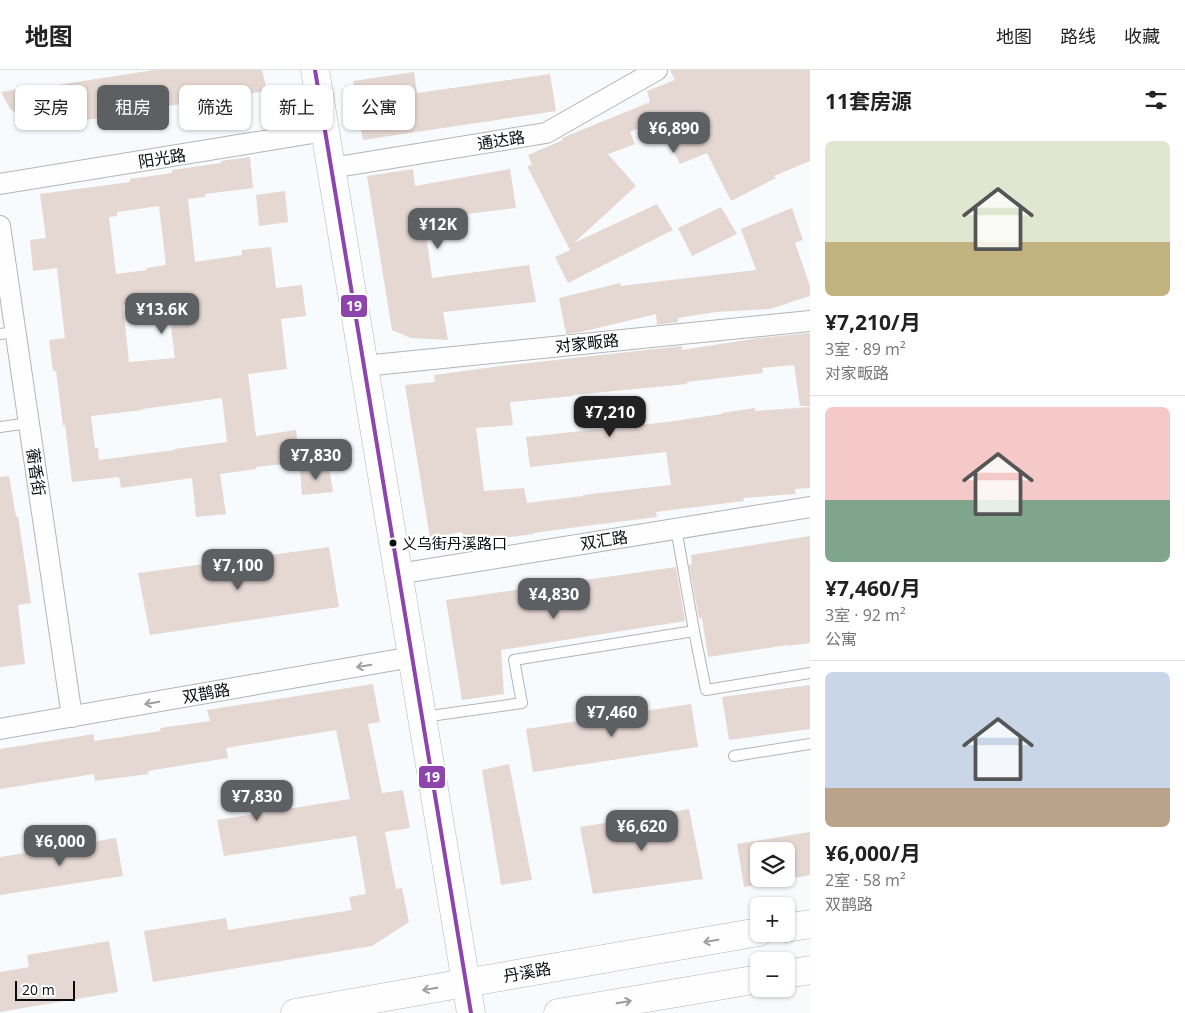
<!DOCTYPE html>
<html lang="zh">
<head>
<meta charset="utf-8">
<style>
  :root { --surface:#fff; --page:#f6f6f6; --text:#222; --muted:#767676; --line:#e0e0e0; --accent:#5d6062 }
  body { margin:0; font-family:"Open Sans","Noto Sans SC",sans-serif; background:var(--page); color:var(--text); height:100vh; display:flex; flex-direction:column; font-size:19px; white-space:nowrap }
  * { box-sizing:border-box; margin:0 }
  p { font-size:16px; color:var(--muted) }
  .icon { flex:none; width:28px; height:28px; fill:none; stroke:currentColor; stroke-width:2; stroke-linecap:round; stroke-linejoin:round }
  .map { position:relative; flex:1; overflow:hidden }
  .drawer { display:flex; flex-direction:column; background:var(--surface); width:375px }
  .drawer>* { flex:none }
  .top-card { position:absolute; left:15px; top:15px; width:475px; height:45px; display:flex; gap:10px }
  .buttons { position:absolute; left:750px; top:772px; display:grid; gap:10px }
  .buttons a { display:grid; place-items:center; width:45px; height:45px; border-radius:8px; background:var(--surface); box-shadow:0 1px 4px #0004; font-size:25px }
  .scale { position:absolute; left:15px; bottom:12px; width:60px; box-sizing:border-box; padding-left:5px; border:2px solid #090c0e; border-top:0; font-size:14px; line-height:18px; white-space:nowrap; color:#090c0e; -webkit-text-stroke:4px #fff; paint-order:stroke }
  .price { position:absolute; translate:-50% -42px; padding:0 11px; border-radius:10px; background:var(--accent); color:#fff; font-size:16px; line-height:32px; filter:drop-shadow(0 1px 2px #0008) }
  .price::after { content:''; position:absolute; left:50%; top:30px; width:15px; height:11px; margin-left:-8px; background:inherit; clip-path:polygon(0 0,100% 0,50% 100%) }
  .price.on { background:#222; color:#fff }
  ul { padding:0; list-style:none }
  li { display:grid; align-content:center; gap:10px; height:265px; padding:0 15px }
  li+li { border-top:1px solid var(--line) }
  li span { display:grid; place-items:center; height:155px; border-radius:8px; color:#555 }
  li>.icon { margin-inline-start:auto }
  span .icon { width:90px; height:90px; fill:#fffc; stroke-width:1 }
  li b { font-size:21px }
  h2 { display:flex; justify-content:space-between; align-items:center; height:60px; padding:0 15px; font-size:21px }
  .chip { padding:0 18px; border-radius:8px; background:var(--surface); box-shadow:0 1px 4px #0004; font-size:18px; line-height:45px }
  .chip.on { background:var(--accent); color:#fff }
  header { display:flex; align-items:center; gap:30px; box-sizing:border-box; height:70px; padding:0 25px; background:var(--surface); border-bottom:1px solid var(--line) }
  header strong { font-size:24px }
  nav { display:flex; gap:28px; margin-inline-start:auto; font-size:18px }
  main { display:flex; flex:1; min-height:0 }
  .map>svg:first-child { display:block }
  .building { fill:#e5d7d2; fill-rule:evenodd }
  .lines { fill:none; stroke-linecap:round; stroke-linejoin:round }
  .lane-casing { stroke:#b2b5b7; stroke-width:12 }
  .street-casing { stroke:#b2b5b7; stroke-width:22 }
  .secondary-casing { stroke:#b2b5b7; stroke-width:29 }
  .lane { stroke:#fefeff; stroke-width:10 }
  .street { stroke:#fefeff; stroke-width:20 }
  .secondary { stroke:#fefeff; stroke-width:28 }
  .bus-1-casing { stroke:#fff; stroke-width:8 }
  .bus-1 { stroke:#8e44ad; stroke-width:4 }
  .oneway { stroke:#9c9d9f }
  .bus-dot { fill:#090c0e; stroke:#fff; stroke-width:2 }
  .labels { text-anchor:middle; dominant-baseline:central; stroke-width:4.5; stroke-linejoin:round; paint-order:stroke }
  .bus-label { font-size:15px; fill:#090c0e; stroke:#fff; text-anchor:start }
  .street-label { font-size:16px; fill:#090c0e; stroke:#fff }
  .line-badge { stroke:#fff; stroke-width:2 }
  .badge-label { font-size:14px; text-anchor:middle; font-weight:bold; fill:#fff }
</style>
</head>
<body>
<header>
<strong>地图</strong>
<nav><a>地图</a><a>路线</a><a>收藏</a></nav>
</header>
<main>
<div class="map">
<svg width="810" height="943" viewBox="0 0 810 943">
  <rect width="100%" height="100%" fill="#f8fbfd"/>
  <g class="building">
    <polygon points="154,0 262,0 267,21 162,37 162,39 57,54 55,45 21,46 10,39 1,22 38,16 38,18"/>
    <polygon points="670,0 810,0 810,91 774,106 776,108 731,131 707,83 680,94 658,50 630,62 635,74 608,84 636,116 574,173 657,134 673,160 568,213 555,187 570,180 527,96 532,95 528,85 563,70 562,68 650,32 647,21 675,10"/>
    <polygon points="414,2 417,23 550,4 556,41 363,70 353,11"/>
    <path d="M250,87L253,118L205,124V127L188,129L195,192L242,185V180L271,177L276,218L302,215L306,246L281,249L287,299L248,304L256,366L296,360L300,392L256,397V399L220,404L226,444L196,447L192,408L121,418L119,407L72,412L65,355L63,356L56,301H53L49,270L65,268L57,198L33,201L30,170L46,168L40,124L130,112V109L172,103V100L221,93V91ZM159,136L166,195L146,198L147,200L116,204L109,147L117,146V142ZM167,227L175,288L129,292L123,235L136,233L135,231ZM222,328L227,372L175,379V380L99,390L98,378H95L91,346L143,340V339Z"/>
    <polygon points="413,99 415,116 510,99 516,138 424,149 432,208 529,195 536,232 443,242 448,270 411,268 392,260 367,106"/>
    <polygon points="285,121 288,152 259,156 256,125"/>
    <polygon points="721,137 737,164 692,186 678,158"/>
    <polygon points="792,138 803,170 795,173 810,216 810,226 770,239 716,242 678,248 678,252 657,255 656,244 581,262 566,264 559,228 620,213 621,216 756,200 741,159"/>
    <polygon points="810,263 810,336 800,336 794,295 762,298 763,303 687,312 687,314 573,325 573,326 510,332 513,355 476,358 484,421 524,418 527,433 583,426 583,425 671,415 666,382 530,397 526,367 667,352 722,344 722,343 755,338 755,341 810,337 810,418 795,419 796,424 743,428 744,431 656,442 657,447 577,457 534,463 534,464 464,473 462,462 430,468 405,315 435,312 434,305 501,296 682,276 682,280 759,268"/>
    <polygon points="329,397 333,422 302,425 300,400"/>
    <polygon points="9,406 16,447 18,446 31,533 18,535 25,594 0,597 0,407"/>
    <polygon points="810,466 810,573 788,576 788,575 708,587 702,548 699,549 689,495 692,494 691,485"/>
    <polygon points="329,477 339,537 150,565 138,503"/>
    <polygon points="676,497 685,551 501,580 504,624 462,630 446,530"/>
    <polygon points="373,614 380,652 368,654 382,723 403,720 410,758 385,762 396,819 402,818 409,852 372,876 153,912 144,861 226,848 228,860 352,840 349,827 366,824 356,766 224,786 217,750 350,729 336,660 226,678 228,688 148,701 149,704 95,711 94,704 0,719 0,679 94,664 94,671 161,661 160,658 210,651 207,640"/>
    <polygon points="810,615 810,659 729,670 722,627"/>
    <polygon points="691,634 698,677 533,702 526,659"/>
    <polygon points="509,694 532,810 501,815 482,700"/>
    <polygon points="689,739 703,809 593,824 580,757"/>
    <path d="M810,762V805L744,817L737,774ZM759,781H786V809H759Z"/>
    <polygon points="116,768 123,806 0,825 0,787"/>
    <polygon points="109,871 118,922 0,942 0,902 29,897 27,885"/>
  </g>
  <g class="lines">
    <defs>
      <g id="lane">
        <polyline points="0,264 15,262"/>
        <polyline points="0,357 29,353"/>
        <polyline points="694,561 706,620 810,603"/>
        <polyline points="423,647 522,633 514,590 694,561 676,458"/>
        <polyline points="734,686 810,674"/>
      </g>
      <g id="street">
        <polyline points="331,98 546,63 657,0"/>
        <polyline points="0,114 325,61"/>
        <polyline points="0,156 72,647"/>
        <polyline points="364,296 810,251"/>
        <polyline points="398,504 810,437"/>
        <polyline points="0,659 412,587"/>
      </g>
      <g id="secondary">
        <polyline points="315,0 471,943"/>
        <polyline points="786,858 810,854"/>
        <polyline points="786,904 810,900"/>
        <polyline points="295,943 465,913 759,862"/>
        <polyline points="558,943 759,909"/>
      </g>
    </defs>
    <use href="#lane" class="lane-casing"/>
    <use href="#street" class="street-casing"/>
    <use href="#secondary" class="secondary-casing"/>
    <use href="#lane" class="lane"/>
    <use href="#street" class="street"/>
    <use href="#secondary" class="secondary"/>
    <defs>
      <polyline id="bus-1" points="315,0 471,943"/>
    </defs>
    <use href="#bus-1" class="bus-1-casing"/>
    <use href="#bus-1" class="bus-1"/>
  </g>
  <defs><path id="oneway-shaft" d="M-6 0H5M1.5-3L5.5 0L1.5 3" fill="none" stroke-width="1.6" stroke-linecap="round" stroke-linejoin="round" transform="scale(1.25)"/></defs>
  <g class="oneway">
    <use href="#oneway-shaft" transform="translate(364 596) rotate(170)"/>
    <use href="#oneway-shaft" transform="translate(152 633) rotate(170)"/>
    <use href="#oneway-shaft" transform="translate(711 871) rotate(170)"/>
    <use href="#oneway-shaft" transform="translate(430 919) rotate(170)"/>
    <use href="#oneway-shaft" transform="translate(624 932) rotate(-10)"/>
  </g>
  <circle class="bus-dot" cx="393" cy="473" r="4.5"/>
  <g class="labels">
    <g class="bus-label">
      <text x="402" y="473">义乌街丹溪路口</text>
    </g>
    <g class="street-label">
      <text transform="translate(501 70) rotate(-9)">通达路</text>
      <text transform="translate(162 88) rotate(-9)">阳光路</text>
      <text transform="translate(587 273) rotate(-6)">对家畈路</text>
      <text transform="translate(36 402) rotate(82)">蘅香街</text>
      <text transform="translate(604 470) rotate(-9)">双汇路</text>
      <text transform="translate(206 623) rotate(-10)">双鹊路</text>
      <text transform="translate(527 902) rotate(-10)">丹溪路</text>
    </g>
  </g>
  <g class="line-badge">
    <rect x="340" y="224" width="28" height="24" rx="5" fill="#8e44ad"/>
    <rect x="418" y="695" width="28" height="24" rx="5" fill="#8e44ad"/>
  </g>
  <g class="badge-label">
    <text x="354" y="241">19</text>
    <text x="432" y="712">19</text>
  </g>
</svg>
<div class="buttons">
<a><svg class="icon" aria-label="layers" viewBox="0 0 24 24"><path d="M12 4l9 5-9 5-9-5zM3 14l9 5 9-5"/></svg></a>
<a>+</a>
<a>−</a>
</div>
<div class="scale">20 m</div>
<b class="price" style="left:674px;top:84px">¥6,890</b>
<b class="price" style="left:438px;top:180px">¥12K</b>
<b class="price" style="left:162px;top:265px">¥13.6K</b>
<b class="price on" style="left:610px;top:368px">¥7,210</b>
<b class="price" style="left:316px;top:411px">¥7,830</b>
<b class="price" style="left:238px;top:521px">¥7,100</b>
<b class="price" style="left:554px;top:550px">¥4,830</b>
<b class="price" style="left:612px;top:668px">¥7,460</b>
<b class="price" style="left:257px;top:752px">¥7,830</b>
<b class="price" style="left:642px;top:782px">¥6,620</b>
<b class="price" style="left:60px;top:797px">¥6,000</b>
<div class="top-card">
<a class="chip">买房</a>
<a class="chip on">租房</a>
<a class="chip">筛选</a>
<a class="chip">新上</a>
<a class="chip">公寓</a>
</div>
</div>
<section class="drawer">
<h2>11套房源<svg class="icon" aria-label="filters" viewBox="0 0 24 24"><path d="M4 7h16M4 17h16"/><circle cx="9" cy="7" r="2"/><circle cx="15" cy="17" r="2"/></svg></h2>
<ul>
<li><span style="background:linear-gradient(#dfe7d0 65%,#c2b280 0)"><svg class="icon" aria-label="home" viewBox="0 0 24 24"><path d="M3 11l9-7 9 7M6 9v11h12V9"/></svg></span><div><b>¥7,210/月</b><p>3室 · 89 m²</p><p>对家畈路</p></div></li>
<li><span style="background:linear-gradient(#f6c9c9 60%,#7fa58c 0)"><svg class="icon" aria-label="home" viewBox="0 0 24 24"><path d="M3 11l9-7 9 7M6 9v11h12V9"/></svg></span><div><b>¥7,460/月</b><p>3室 · 92 m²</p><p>公寓</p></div></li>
<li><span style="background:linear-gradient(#c9d6e8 75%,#b9a48a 0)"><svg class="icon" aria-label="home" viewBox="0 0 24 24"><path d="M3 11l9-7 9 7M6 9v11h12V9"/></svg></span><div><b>¥6,000/月</b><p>2室 · 58 m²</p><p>双鹊路</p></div></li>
</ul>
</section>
</main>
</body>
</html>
